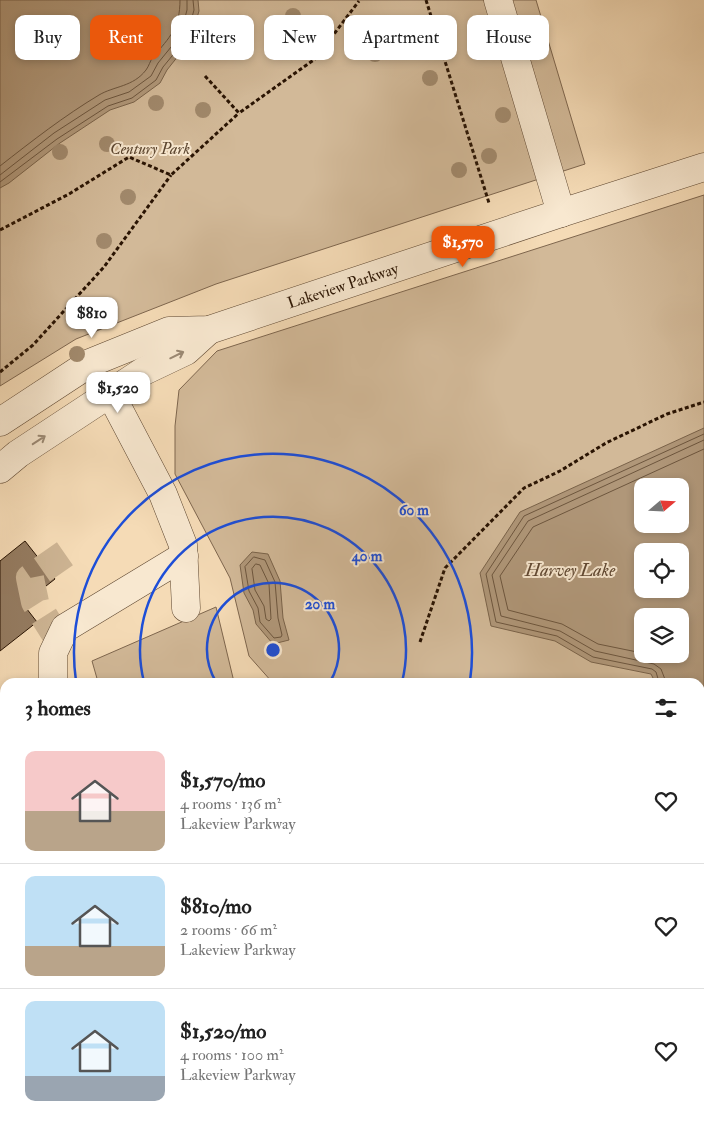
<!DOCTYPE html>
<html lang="en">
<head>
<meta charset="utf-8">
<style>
  :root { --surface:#fff; --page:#f6f6f6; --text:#222; --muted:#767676; --line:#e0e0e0; --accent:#ea580c }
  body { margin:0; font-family:"IM FELL Double Pica",serif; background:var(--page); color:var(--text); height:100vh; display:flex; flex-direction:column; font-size:19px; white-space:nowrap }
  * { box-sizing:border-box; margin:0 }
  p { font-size:16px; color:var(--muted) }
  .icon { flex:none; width:28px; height:28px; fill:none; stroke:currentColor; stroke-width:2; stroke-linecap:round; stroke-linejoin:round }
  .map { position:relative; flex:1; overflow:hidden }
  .side { position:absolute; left:0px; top:678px; width:705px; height:446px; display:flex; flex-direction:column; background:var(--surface); border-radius:15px 15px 0 0; box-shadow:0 2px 8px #0003 }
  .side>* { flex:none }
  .top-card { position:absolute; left:15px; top:15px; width:675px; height:45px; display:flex; gap:10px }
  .needle { width:32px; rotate:71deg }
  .controls { position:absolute; left:634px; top:478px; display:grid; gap:10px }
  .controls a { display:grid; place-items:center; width:55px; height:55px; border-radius:10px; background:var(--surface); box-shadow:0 2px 8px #0003; font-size:25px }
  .price { position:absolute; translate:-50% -42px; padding:0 11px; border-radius:10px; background:#fff; color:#222; font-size:16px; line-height:32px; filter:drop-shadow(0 1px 2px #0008) }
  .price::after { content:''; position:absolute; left:50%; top:30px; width:15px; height:11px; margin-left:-8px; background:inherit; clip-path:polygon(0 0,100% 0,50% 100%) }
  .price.current { background:var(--accent); color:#fff }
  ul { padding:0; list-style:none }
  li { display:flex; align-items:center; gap:15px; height:125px; padding:0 25px }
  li+li { border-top:1px solid var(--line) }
  li span { display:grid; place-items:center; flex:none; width:140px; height:100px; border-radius:10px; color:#555 }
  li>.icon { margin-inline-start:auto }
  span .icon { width:60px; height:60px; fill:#fffc; stroke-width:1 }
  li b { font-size:21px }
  h2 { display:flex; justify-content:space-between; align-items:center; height:60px; padding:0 25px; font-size:21px }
  .tag { padding:0 18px; border-radius:10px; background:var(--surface); box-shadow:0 2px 8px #0003; font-size:18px; line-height:45px }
  .tag.current { background:var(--accent); color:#fff }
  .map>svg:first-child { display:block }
  .green { fill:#d2b998; stroke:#7e664e; fill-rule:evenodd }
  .water { fill:#b09779; stroke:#7a634a; fill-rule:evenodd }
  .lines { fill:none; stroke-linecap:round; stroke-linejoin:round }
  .shore { stroke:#6d563e; stroke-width:1 }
  .building { fill:#947b60; stroke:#2a1403 }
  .minor-tunnel { stroke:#ccb392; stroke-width:28; stroke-dasharray:28 14; stroke-linecap:butt }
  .minor-casing { stroke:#5d4630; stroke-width:29 }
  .path { stroke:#2a1403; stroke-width:3; stroke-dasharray:4 2.5; stroke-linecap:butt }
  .minor { stroke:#f8e8d0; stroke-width:28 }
  .tree { fill:#a1896c }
  .oneway { stroke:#9b8974 }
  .ring { fill:none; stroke:#1d4ed8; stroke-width:2.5 }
  .labels { text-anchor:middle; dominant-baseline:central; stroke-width:4; stroke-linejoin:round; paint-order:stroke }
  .park-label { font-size:16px; font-style:italic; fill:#5c4630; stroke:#f8e8d0 }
  .street-label { font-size:16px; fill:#2a1403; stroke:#f8e8d0 }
  .water-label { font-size:18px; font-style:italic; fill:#604832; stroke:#f8e8d0 }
  .centre { fill:#1d4ed8; stroke:#f8e8d0; stroke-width:2.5 }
  .ring-label { font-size:15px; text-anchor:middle; font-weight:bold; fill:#1d4ed8; stroke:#f8e8d0; stroke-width:4; stroke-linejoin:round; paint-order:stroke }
</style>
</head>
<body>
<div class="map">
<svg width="704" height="1123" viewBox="0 0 704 1123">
  <rect width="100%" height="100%" fill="#f5dbb6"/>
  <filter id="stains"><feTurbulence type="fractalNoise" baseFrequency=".004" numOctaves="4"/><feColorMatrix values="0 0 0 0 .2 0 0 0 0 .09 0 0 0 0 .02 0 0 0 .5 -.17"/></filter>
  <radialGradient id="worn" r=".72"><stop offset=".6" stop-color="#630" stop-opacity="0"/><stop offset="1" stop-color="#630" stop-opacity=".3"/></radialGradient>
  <g class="green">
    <polygon points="0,0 536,0 585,164 216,284 76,339 0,386"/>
    <path d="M704,195V1123H542L539,1119H700V682H272L249,656L230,578L175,474V426L179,390L217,351ZM642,486H680V524H642ZM642,551H680V589H642ZM642,616H680V654H642Z"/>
    <polygon points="216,607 234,682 98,682 92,661"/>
  </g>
  <g class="water">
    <polygon points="0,0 198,0 199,11 190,41 167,70 160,83 134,102 110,110 60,143 9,183 0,188"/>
    <path d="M704,428V722L700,721V682H655L651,674L591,662L555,641L491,626L480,573L520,512ZM680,486V524H642V486ZM680,551V589H642V551ZM642,616H680V654H642Z"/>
    <polygon points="252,552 268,554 280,581 283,618 289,640 273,644 256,624 253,610 244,593 240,565"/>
  </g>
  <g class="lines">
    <g class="shore">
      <path d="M0,166C32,141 64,116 99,95C114,86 133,87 146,70C149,66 150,61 153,57C170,37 180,28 180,0"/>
      <polyline points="0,175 54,133 105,100 129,92 151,76 158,63 180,36 187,10 187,0"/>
      <polyline points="0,182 57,139 108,106 132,98 156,80 163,67 186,39 194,10 193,0"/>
      <polygon points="254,557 265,560 275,582 278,618 282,635 281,637 274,638 260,622 258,608 249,591 245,567"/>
      <polygon points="256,564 260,565 269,584 271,619 269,621 266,619 264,606 255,590 252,569"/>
      <polyline points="642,653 598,644 562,624 508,610 500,576 533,527 704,449"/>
      <polyline points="659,682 656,672 652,669 593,657 557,636 496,622 486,574 524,516 704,434"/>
      <polyline points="666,682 661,669 654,664 595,651 560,631 501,616 492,575 528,521 704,440"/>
    </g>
  </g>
  <g class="building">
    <polygon points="25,541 55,579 23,604 37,622 0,651 0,561"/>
    <polygon points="5,788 5,900 0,902 0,790"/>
  </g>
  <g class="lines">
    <polyline class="minor-tunnel" points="59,640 35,602 30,578 76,546"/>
    <defs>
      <g id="minor">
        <polyline points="498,0 561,213"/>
        <polyline points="110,393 163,494 183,545 186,608"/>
        <polyline points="0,422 90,363 169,331 209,330 561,213 704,167"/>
        <polyline points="0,469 18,454 144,371 186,351 209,330"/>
        <polyline points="53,682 53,653 65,628 184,556"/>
        <polyline points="0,954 5,953"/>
        <polyline points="0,991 5,989"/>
        <polyline points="341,1119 344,1123"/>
        <polyline points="202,1123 209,1119"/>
      </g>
    </defs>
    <use href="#minor" class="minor-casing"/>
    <g class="path">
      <polyline points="426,0 489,203"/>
      <polyline points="205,76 239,113 315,59 359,1"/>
      <polyline points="0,230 69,194 129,157 171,175 239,113"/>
      <polyline points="0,372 33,345 104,267 171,175"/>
      <polyline points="420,642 445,568 524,488 560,471 606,443 667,414 704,402"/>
    </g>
    <use href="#minor" class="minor"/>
  </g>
  <g class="tree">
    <circle cx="293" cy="16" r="8"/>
    <circle cx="215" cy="35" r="8"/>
    <circle cx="375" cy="54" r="8"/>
    <circle cx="430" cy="78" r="8"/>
    <circle cx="156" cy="103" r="8"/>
    <circle cx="203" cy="110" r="8"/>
    <circle cx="503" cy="115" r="8"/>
    <circle cx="107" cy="144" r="8"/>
    <circle cx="60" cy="152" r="8"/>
    <circle cx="489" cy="156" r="8"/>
    <circle cx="459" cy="170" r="8"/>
    <circle cx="128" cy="197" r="8"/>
    <circle cx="104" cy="241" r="8"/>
    <circle cx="77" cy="354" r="8"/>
  </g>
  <defs><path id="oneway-shaft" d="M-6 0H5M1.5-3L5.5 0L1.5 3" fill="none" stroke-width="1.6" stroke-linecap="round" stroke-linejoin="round" transform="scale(1.25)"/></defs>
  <g class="oneway">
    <use href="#oneway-shaft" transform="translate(177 355) rotate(-26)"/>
    <use href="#oneway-shaft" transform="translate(39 440) rotate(-33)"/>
  </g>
  <g class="ring">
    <path d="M216 682A66 66 0 1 1 330 682"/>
    <path d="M144 682A133 133 0 1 1 402 682"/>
    <path d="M76 681A199 199 0 1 1 470 681"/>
  </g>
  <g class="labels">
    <g class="park-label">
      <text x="150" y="149">Century Park</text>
    </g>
    <g class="street-label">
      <text transform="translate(343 286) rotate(-18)">Lakeview Parkway</text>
    </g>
    <g class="water-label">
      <text x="570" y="570">Harvey Lake</text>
    </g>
  </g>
  <circle cx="273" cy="650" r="8" class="centre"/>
  <g class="ring-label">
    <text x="414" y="515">60 m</text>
    <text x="367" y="561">40 m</text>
    <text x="320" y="609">20 m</text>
  </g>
  <rect width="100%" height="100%" filter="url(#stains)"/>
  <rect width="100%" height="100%" fill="url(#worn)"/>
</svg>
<div class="controls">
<a><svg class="needle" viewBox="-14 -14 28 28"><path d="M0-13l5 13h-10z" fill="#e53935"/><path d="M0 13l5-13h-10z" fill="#767676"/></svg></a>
<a><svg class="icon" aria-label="locate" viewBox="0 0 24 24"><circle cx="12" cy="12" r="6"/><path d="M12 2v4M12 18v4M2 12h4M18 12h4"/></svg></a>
<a><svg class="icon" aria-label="layers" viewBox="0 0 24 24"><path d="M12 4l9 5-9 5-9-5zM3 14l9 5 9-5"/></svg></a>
</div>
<b class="price current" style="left:463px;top:268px">$1,570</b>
<b class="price" style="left:92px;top:339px">$810</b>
<b class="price" style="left:118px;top:414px">$1,520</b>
<div class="top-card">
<a class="tag">Buy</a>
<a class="tag current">Rent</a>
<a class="tag">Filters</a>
<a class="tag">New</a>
<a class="tag">Apartment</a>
<a class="tag">House</a>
</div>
<section class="side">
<h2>3 homes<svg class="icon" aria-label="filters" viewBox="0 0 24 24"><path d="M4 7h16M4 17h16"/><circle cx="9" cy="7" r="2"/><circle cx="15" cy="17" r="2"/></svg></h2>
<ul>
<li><span style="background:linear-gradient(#f6c9c9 60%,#b9a48a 0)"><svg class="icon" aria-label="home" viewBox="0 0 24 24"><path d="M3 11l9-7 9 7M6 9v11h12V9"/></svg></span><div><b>$1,570/mo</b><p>4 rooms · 136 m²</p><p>Lakeview Parkway</p></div><svg class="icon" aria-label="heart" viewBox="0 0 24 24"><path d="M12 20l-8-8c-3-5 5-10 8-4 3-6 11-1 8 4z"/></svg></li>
<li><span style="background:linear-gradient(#bfe0f5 70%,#b9a48a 0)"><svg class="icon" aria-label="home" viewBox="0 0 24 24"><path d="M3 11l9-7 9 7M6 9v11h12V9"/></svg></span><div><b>$810/mo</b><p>2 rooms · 66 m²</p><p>Lakeview Parkway</p></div><svg class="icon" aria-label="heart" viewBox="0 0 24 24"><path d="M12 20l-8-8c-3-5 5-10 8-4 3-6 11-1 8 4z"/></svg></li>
<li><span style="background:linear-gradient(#bfe0f5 75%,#9aa5b1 0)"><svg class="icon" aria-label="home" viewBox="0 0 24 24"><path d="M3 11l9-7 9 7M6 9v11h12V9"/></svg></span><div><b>$1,520/mo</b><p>4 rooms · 100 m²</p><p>Lakeview Parkway</p></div><svg class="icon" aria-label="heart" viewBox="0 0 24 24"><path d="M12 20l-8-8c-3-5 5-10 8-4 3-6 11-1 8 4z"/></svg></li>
</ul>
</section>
</div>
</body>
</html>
